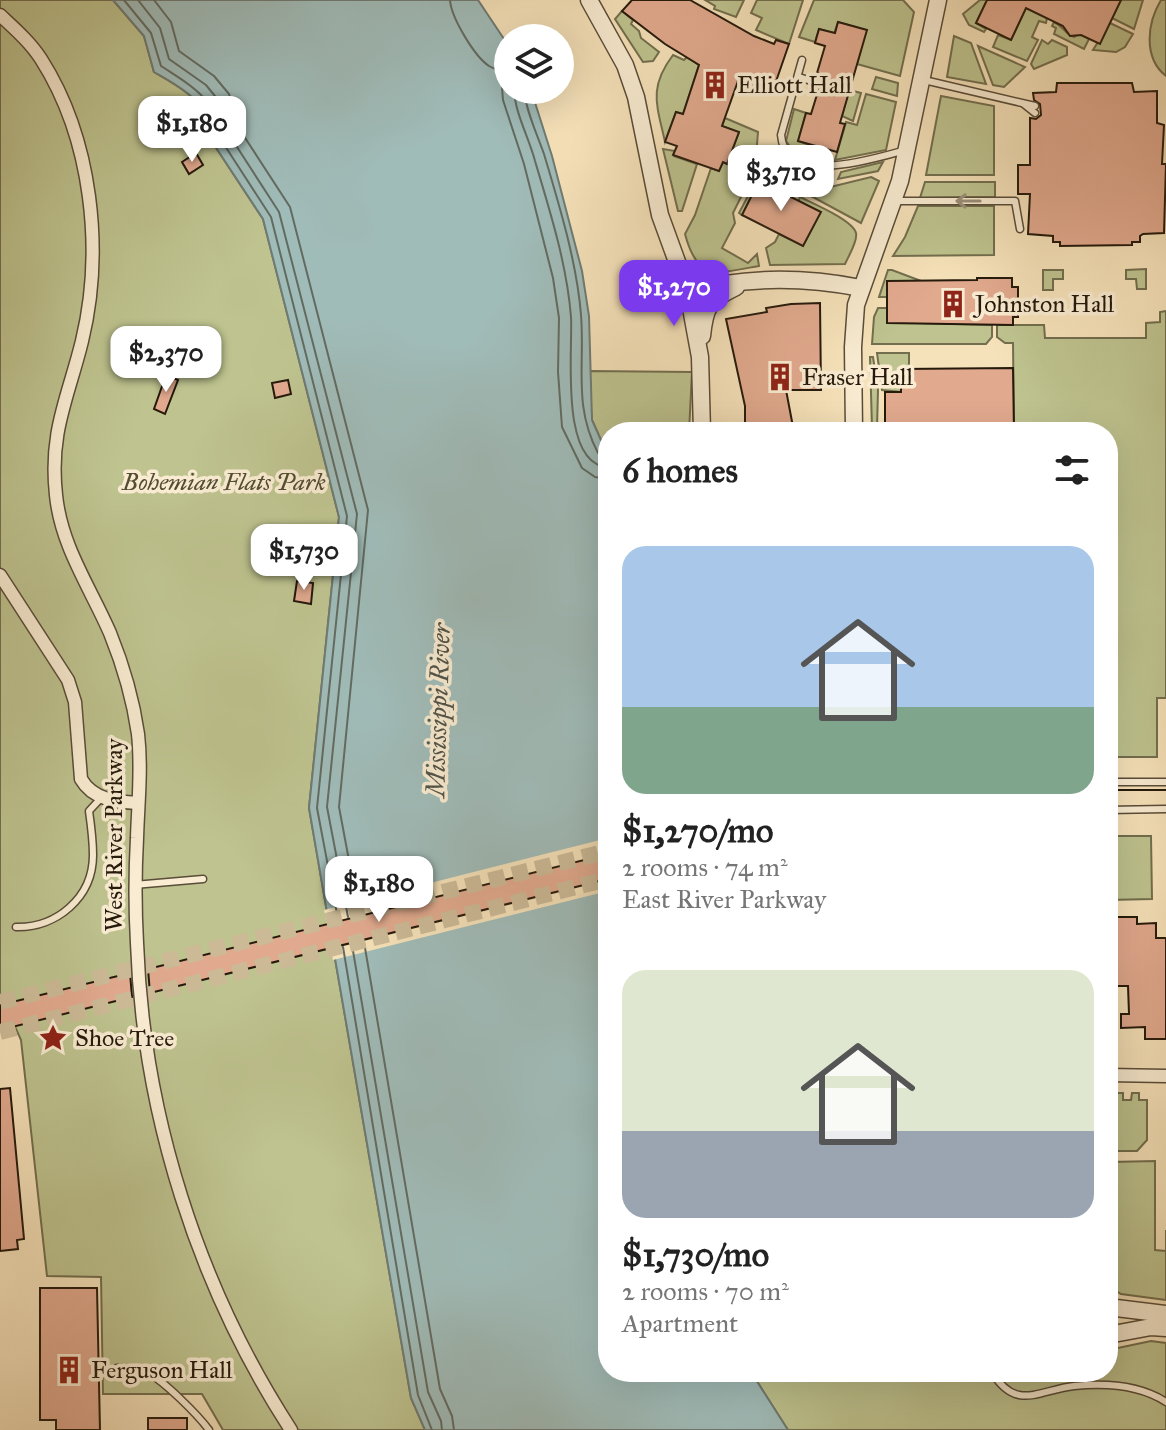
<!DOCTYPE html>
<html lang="en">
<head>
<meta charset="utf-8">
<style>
  :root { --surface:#fff; --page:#f2f2f2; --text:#222; --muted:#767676; --accent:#7c3aed }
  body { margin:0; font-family:"IM FELL Great Primer",serif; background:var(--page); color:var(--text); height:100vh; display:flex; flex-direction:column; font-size:30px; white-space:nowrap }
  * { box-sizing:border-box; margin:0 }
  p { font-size:26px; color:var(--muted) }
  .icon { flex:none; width:44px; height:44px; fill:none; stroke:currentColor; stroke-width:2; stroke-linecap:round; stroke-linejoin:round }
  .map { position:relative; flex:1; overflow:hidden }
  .drawer { position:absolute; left:598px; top:422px; width:520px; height:960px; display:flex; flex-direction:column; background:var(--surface); border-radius:32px; box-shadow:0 8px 32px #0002 }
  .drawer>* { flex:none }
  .fabs { position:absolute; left:494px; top:24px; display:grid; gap:16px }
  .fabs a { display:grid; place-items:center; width:80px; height:80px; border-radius:50%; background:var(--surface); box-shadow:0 8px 32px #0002; font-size:40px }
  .price { position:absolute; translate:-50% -68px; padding:0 18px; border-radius:16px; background:#fff; color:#222; font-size:26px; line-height:52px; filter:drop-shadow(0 2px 4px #0008) }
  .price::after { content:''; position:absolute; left:50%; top:48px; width:24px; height:18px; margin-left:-12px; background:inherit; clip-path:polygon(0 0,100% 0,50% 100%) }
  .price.selected { background:var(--accent); color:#fff }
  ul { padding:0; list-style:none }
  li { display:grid; align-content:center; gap:16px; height:424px; padding:0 24px }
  li span { display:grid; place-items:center; height:248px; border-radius:24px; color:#555 }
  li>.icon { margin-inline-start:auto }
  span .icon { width:144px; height:144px; fill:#fffc; stroke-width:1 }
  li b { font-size:34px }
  h2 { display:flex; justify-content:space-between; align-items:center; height:96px; padding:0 24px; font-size:34px }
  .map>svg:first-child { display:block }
  .green { fill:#bec38f; stroke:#726e4e; stroke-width:2 }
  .water { fill:#a0bcb9; stroke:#6f7b74; stroke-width:2 }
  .pier { fill:#f6e2ba }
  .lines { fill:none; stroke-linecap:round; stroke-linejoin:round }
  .shore { stroke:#626b62; stroke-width:2 }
  .building { fill:#e1a98e; stroke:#251a0c; stroke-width:2 }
  .tertiary-tunnel { stroke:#ccba97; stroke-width:16; stroke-dasharray:16 8; stroke-linecap:butt }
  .service-casing { stroke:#594c38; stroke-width:9 }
  .minor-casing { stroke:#594c38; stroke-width:15 }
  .tertiary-casing { stroke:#594c38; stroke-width:19 }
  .service { stroke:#f9ecd2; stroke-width:6 }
  .minor { stroke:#f9ecd2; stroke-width:12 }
  .tertiary { stroke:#f9ecd2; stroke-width:16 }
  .tram { stroke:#251a0c; stroke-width:2 }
  .oneway { stroke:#9a8e79 }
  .labels { text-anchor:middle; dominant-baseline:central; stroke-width:7; stroke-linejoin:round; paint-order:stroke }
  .poi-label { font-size:24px; fill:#251a0c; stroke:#f9ecd2; text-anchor:start }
  .park-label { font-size:24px; font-style:italic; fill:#534d33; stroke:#f9ecd2 }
  .street-label { font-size:24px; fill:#251a0c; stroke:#f9ecd2 }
  .water-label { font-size:26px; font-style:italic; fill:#505349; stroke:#f9ecd2 }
</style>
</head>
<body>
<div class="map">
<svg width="1166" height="1430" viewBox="0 0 1166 1430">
  <rect width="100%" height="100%" fill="#f6e2ba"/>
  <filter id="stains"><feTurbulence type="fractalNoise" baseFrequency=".0025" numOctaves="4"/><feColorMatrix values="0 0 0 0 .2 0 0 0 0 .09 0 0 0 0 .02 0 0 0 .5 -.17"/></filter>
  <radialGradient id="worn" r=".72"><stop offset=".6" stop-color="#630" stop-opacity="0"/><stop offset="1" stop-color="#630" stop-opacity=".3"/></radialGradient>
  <g class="green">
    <path d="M0,0H113L144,36L154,72C179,87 210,101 207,134L263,219L339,517L309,808L411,1398L425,1430H223L202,1394H103L101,1277L47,1276L21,1040L0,993Z"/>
    <polygon points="705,0 744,0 736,17 714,9 715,6"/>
    <polygon points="757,0 803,0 789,44 756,30 762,18 751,13"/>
    <polygon points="814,0 903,0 914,12 900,76 857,64 866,30 838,22 833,37 830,32 819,29 815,42 799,37"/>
    <polygon points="980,0 987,0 976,23 986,29 984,32 969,25 963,14"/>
    <polygon points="1121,0 1143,0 1134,29 1112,18"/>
    <path d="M1161,0H1166V76C1143,58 1147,23 1161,0Z"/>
    <polygon points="1026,8 1047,18 1046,23 1039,21 1032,37 1038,40 1027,61 993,47 998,35 1011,40"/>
    <polygon points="622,11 633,20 631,24 639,31 641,38 659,52 653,61 643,62 615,19"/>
    <path d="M1054,22C1066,28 1064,34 1074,37L1080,34L1089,39L1084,49L1054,34L1056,28L1052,26Z"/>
    <polygon points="1110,23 1133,34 1125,47 1116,52 1093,50"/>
    <polygon points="954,36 971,43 986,84 947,77"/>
    <polygon points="1042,40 1048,44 1052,40 1067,47 1067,55 1034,69 1031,64"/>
    <polygon points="978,46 1025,67 1004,87 993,85"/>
    <path d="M673,55L684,60L687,57L699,65L683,114L676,112L665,142C657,105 648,88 673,55Z"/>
    <polygon points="876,77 898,83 897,96 872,89"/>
    <polygon points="849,90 861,93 853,121 842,116"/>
    <polygon points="866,94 896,102 886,150 835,160 846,122 857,125"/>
    <polygon points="941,96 994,106 994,175 926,175"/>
    <polygon points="794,109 806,113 798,141 813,146 808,156 794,152 786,141"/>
    <path d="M725,118L758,132L755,169L733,213L735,223L722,248L748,263L757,254L759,266C717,273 698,283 685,234L695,215L711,168L719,171L723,162L727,163L739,132L722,126Z"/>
    <polygon points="663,149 675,151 674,156 697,164 682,211 678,211"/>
    <polygon points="883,162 878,171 838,179 841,172"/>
    <polygon points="766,173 784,189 782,193 759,181 742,215 739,213 756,181 755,176"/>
    <polygon points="871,177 879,181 861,223 811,196 810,192"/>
    <polygon points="925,182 995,182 995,197 920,198"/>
    <path d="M800,197C812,203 853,220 856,233C858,241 848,257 845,264L770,265L766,248L775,242L779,234L803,246L820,213L798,202Z"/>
    <polygon points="918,206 994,206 994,255 893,256 905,237"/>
    <polygon points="1146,269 1146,289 1137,289 1136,279 1126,279 1126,270"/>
    <polygon points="888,270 892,270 921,281 887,281 887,297 879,297"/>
    <polygon points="1043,270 1063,270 1063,279 1053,279 1053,290 1043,290"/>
    <polygon points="878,308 887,308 887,322 992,325 992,337 986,344 872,344 874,317"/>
    <polygon points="1166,311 1166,698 1157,698 1157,757 1108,757 1108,432 1014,432 1013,343 1005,343 997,337 997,325 1044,325 1045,338 1146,338 1146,323 1160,322 1160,312"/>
    <polygon points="877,353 909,353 909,369 901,392 882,390"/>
    <polygon points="870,357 873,357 878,390 877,428 872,428"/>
    <polygon points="588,371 692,372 689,432 608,432 608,456 592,420"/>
    <polygon points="1108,836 1151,836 1152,899 1108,900"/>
    <polygon points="1116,1093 1123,1093 1123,1100 1131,1100 1132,1093 1139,1093 1139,1100 1147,1100 1147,1140 1137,1151 1113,1151 1108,1128 1108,1100 1116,1100"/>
    <polygon points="1155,1161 1155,1250 1166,1251 1166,1230 1166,1300 1121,1294 1110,1287 1108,1277 1110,1162"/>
    <polygon points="1151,1341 1166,1343 1166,1430 788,1430 751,1372 1108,1372 1108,1350"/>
  </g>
  <path class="water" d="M113,0H478L508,45V90H531L552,156L582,271L589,316L592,420L608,456V1372H751L788,1430H425L411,1398L309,808L339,517L263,219L207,134C210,101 178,86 154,72L144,36Z"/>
  <polygon class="pier" points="608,838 608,891 333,960 324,910"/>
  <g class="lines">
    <g class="shore">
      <path d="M124,0L151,33L161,66C187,83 216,97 216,132L271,217L347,516L317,808L338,919"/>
      <polyline points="138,0 160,28 169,59 206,85 219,101 226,130 279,212 357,514 327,807 348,917"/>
      <polyline points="154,0 171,22 179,51 214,76 229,94 238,127 290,207 368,510 339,807 359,914"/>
      <path d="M450,0C451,17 474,56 489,66C494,69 501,71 506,74L502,88L503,100L524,164L553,278L559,318L558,372L562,427L582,468L595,477L608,479"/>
      <path d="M514,90C515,113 529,138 535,161C550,211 567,265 571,317C573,349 559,465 608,467"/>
      <path d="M524,90C526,111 537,134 544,154C559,204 577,263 581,315C585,366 573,405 598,453L608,457"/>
      <polyline points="364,942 440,1389 452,1416 454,1430"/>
      <polyline points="352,945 428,1392 441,1421 442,1430"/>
      <polyline points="343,947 418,1395 432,1430"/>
    </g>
  </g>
  <g class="building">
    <polygon points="632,0 690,0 754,36 774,44 776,40 789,44 772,93 738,81 722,126 739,132 727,164 723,162 719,171 673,155 677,146 665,142 676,112 683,114 699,65 665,44 622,11"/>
    <polygon points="987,0 1121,0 1100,44 1081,35 1070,36 1063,26 1026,8 1011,40 976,23"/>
    <polygon points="838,22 867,30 840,123 845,124 837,152 798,141 806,113 811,114 823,75 817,73 825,46 815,43 819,29 835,33"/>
    <polygon points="1057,83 1132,83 1134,92 1157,91 1157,123 1164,125 1162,164 1166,164 1164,233 1143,234 1140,236 1140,242 1132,242 1132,245 1060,246 1060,242 1053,242 1053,236 1028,234 1030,194 1018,194 1018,165 1030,165 1030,118 1036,119 1041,115 1040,104 1034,100 1033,93 1056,92"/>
    <polygon points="196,153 203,165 189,174 182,162"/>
    <polygon points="759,181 821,212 803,246 742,215"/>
    <polygon points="977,278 1012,278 1012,287 1018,287 1018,317 1013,317 1013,325 887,323 887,281 977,280"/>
    <polygon points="820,303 821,390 786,390 794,432 745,432 745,406 726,319 767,312 766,308 791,304"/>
    <polygon points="1013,368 1014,432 885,432 885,392 901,392 901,369"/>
    <polygon points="166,375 178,380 165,414 154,409"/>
    <polygon points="288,380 291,394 275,398 272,383"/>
    <polygon points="297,581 313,583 311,604 294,601"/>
    <polygon points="608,854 608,879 150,993 148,969"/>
    <polygon points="1108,917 1137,917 1137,924 1156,923 1156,938 1166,938 1166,1039 1145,1039 1145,1027 1121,1028 1121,1014 1129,1014 1128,986 1108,986"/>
    <polygon points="130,973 132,997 0,1030 0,1005"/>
    <polygon points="10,1088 24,1239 17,1240 18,1249 0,1251 0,1089"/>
    <polygon points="40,1288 97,1288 100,1430 56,1430 56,1420 40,1420"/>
    <rect x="148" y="1418" width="39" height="12"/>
  </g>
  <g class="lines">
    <g class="tertiary-tunnel">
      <polyline points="0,1002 608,851"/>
      <polyline points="0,1032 608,879"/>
    </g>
    <defs>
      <g id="service">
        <path d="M802,60L781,135C785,188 876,158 906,150"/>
        <polyline points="799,77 811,81"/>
        <polyline points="924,80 1035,106"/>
        <polyline points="1025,105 1035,113"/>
        <polyline points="894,201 1015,201 1020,229"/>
        <polyline points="1108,782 1166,782"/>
        <polyline points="1108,810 1166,809"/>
        <polyline points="134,885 203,879"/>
        <path d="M16,927C56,928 93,898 93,855C93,840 91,825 89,811L102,797"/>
        <path d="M117,1368C127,1369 138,1368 148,1373C164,1381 198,1415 209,1430"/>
        <path d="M992,1372C1016,1412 1039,1390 1074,1386C1104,1383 1140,1385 1166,1402"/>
      </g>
      <g id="minor">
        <path d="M0,15C15,29 30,42 41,59C92,139 104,250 82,341C68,398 49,432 56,495C61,546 90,587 110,633C123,665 133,699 138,734C142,769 138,804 137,838C135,874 135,908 137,943C143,1114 198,1287 291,1430"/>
        <path d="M0,575L68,680L75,702L81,779C93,800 117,802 138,803"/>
        <polyline points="1108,1075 1166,1076"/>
      </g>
      <g id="tertiary">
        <polyline points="589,0 625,65 636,97 660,215 688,292 700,357 702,432"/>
        <path d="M688,292C745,276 804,277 861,288"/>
        <path d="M702,336C705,306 709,300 736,287"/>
        <polyline points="854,432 853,347 856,305 900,181 938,0"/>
        <polyline points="1108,1307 1166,1314"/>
        <polyline points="1108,1335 1151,1327 1166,1328"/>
      </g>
    </defs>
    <use href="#service" class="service-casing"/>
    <use href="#minor" class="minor-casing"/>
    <use href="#tertiary" class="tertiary-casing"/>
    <use href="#service" class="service"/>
    <use href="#minor" class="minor"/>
    <use href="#tertiary" class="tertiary"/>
    <polyline class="tram" points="1108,790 1166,790"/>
  </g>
  <defs><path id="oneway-shaft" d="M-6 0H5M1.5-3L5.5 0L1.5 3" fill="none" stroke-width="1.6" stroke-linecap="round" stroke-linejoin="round" transform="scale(2)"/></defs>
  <use class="oneway" href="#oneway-shaft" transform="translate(968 201) rotate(180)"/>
  <defs>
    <symbol id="building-bare" viewBox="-9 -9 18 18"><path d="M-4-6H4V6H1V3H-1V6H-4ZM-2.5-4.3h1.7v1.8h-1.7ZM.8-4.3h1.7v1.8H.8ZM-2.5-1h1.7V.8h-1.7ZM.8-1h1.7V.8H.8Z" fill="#8f2418" stroke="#f9ecd2" stroke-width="2.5" paint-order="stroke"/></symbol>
    <symbol id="sight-bare" viewBox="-9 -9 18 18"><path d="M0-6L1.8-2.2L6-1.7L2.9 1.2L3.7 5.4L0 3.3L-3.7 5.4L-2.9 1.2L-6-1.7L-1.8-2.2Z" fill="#8f2418" stroke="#f9ecd2" stroke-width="2.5" paint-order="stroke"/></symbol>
  </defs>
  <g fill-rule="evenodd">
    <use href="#building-bare" x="695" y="65" width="40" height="40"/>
    <use href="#building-bare" x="933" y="284" width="40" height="40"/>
    <use href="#building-bare" x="760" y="357" width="40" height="40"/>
    <use href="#sight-bare" x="33" y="1018" width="40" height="40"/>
    <use href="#building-bare" x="49" y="1350" width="40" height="40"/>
  </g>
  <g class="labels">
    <g class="poi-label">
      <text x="737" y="85">Elliott Hall</text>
      <text x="975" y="304">Johnston Hall</text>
      <text x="802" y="377">Fraser Hall</text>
      <text x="75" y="1038">Shoe Tree</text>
      <text x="91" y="1370">Ferguson Hall</text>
    </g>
    <g class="park-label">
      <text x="224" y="482">Bohemian Flats Park</text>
    </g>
    <g class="street-label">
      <text transform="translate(114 835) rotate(-90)">West River Parkway</text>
    </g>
    <g class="water-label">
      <text transform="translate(438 710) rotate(-88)">Mississippi River</text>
    </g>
  </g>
  <rect width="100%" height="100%" filter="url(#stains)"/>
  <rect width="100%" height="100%" fill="url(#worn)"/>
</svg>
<div class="fabs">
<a><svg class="icon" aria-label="layers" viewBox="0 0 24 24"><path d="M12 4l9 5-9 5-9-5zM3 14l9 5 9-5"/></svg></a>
</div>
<b class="price" style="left:192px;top:164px">$1,180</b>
<b class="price" style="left:781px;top:213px">$3,710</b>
<b class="price selected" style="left:674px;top:328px">$1,270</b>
<b class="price" style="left:166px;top:394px">$2,370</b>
<b class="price" style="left:304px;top:592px">$1,730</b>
<b class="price" style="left:379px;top:924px">$1,180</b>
<section class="drawer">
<h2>6 homes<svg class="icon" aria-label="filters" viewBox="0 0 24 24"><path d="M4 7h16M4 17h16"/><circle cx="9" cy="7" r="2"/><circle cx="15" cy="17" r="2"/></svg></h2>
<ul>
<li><span style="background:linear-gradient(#a9c7e8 65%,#7fa58c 0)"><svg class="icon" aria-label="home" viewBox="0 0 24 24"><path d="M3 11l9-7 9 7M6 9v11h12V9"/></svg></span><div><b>$1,270/mo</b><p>2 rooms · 74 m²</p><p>East River Parkway</p></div></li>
<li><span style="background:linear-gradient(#dfe7d0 65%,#9aa5b1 0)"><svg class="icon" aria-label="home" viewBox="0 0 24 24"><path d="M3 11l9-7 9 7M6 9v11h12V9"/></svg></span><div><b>$1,730/mo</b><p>2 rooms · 70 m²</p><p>Apartment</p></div></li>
</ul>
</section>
</div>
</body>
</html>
